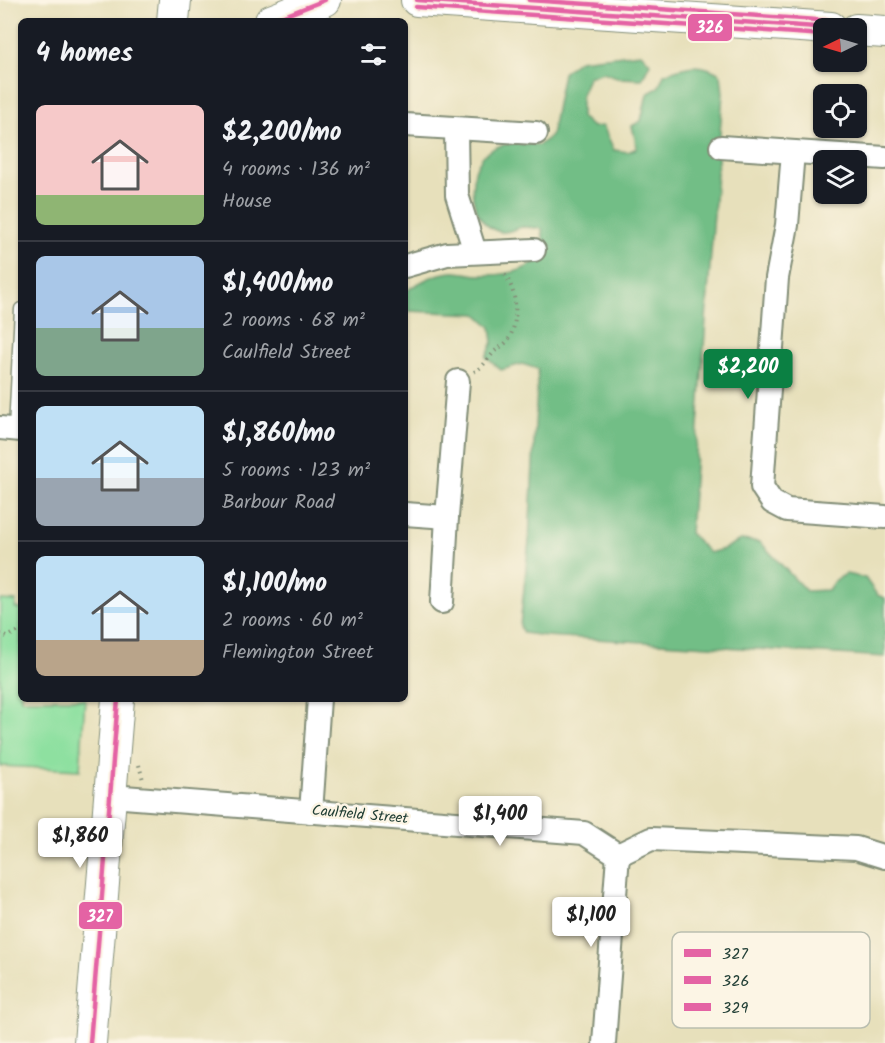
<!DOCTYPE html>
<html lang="en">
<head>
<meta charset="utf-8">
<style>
  :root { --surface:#171b24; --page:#242831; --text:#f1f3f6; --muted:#9ea1a6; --line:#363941; --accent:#0b8043 }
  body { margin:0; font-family:Kalam,sans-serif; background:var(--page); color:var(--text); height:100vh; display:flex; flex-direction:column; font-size:22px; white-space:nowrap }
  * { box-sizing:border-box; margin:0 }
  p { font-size:20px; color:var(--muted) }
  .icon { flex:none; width:33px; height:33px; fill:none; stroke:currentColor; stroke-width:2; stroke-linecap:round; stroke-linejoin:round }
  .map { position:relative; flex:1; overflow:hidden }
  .drawer { position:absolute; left:18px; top:18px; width:390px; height:684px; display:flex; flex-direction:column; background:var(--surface); border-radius:9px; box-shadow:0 2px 4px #0004 }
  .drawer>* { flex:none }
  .needle { width:39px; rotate:265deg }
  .buttons { position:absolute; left:813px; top:18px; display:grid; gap:12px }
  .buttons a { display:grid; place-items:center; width:54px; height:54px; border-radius:9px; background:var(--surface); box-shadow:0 2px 4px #0004; font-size:30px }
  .price { position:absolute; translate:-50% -51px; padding:0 14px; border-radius:6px; background:#fff; color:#222; font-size:20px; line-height:39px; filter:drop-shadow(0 2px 3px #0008) }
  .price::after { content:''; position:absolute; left:50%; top:36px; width:18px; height:14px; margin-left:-9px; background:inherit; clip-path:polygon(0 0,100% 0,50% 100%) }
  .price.selected { background:var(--accent); color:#fff }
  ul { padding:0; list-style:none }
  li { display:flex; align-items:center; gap:18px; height:150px; padding:0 18px }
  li+li { border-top:2px solid var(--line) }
  li span { display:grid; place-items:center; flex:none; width:168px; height:120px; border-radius:9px; color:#555 }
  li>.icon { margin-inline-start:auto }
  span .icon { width:72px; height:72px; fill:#fffc; stroke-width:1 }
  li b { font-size:26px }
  h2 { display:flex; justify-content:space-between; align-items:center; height:72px; padding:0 18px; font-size:26px }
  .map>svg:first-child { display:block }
  .green { fill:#8ee0a0; stroke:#568e6a; stroke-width:1.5 }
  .forest { fill:#72be86; stroke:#487e5d; stroke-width:1.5 }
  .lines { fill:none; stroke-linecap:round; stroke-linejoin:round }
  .lane-casing { stroke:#838e78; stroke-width:15 }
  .street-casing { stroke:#838e78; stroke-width:26 }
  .secondary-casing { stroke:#838e78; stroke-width:34 }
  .path { stroke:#838e78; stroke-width:4; stroke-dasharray:1.5 4.5; stroke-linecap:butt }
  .lane { stroke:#fff; stroke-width:12 }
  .street { stroke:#fff; stroke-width:22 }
  .secondary { stroke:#fff; stroke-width:32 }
  .bus-1-casing { stroke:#fcf5e5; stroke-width:9 }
  .bus-2-casing { stroke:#fcf5e5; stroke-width:9 }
  .bus-3-casing { stroke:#fcf5e5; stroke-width:9 }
  .bus-1 { stroke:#e463a4; stroke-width:4.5 }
  .bus-2 { stroke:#e463a4; stroke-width:4.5 }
  .bus-3 { stroke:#e463a4; stroke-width:4.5 }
  .labels { text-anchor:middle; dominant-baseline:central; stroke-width:5; stroke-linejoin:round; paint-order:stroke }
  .street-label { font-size:15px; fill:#1f3d34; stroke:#fcf5e5 }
  .key { fill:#fcf5e5; stroke:#babeb0; stroke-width:1.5 }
  .key-label { font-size:16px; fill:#1f3d34 }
  .line-badge { stroke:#fcf5e5; stroke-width:2 }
  .badge-label { font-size:16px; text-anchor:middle; font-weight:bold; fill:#fff }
</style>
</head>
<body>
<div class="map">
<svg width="885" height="1043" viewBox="0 0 885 1043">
  <rect width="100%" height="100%" fill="#fcf5e5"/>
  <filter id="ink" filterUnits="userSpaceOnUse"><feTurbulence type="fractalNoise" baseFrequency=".0167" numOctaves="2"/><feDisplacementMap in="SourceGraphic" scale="12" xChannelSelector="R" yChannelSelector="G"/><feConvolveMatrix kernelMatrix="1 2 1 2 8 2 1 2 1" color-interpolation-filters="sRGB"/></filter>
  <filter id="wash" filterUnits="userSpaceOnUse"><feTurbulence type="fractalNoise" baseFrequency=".008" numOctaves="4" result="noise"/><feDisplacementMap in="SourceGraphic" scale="24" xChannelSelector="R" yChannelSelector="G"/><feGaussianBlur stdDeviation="1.35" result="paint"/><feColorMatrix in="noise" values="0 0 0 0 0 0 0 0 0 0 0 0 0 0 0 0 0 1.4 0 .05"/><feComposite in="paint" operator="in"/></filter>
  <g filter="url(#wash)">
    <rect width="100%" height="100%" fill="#e7e0bb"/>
    <polygon class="green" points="0,600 16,601 15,608 21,609 21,699 85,699 80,770 0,766"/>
    <path class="forest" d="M641,53L650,63L642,79L619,78L603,72L588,77L581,96V117L592,127L603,126L614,150L628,152L637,148L632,126L641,121L647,94L658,88L664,74C685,66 702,61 721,75L723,93L690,533L709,553L724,549L740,540L760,542L806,591L828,590L834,581L846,574L865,578L877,595L885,598V657L546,636L523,633L520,626L529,541L538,369L522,364L501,370L486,357L493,342L491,327L477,314L408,311L405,292C417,283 436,273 452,272C461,271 471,275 480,275C512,276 550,269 542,229C536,228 529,227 523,227C516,228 507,233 501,232C467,225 464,168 489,151C504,141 523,143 539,145L551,136L563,73L579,60Z"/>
  </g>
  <g filter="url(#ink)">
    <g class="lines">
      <defs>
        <polyline id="lane" points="15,429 21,309"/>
        <g id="street">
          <polyline points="405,125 536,133"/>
          <polyline points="456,129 457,195 475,252"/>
          <polyline points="721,147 885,158"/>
          <polyline points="793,152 787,225 777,278 762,487 772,502 787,510 885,517"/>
          <polyline points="405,266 447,254 534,250"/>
          <polyline points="0,428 21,430"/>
          <polyline points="405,514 447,517 458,381"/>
          <polyline points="442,602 447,517"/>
          <polyline points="111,796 584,833 618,855 651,839 856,848 885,857"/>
          <polyline points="311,812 319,699"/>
          <polyline points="604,1043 618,855"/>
        </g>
        <g id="secondary">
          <polyline points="417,0 831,28"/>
          <polyline points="173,21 175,0"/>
          <polyline points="271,21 325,0"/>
          <polyline points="856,30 885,32"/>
          <polyline points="90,1043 118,699"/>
        </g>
      </defs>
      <use href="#lane" class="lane-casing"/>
      <use href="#street" class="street-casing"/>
      <use href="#secondary" class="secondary-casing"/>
      <g class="path">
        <path d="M474,372C484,366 487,360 494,352C498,348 505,345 508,340C520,322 517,288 503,273"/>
        <polyline points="0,634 7,637 21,630"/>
        <polyline points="139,765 143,780"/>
      </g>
      <use href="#lane" class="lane"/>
      <use href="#street" class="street"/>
      <use href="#secondary" class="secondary"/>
      <defs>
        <g id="bus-1">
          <polyline points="417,0 831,28"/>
          <polyline points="271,21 325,0"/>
          <polyline points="90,1043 118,699"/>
        </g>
        <polyline id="bus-2" points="416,7 824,35"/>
        <polyline id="bus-3" points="529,0 832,21"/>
      </defs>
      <use href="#bus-1" class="bus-1-casing"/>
      <use href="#bus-2" class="bus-2-casing"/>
      <use href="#bus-3" class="bus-3-casing"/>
      <use href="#bus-1" class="bus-1"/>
      <use href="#bus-2" class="bus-2"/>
      <use href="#bus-3" class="bus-3"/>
    </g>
  </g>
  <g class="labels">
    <g class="street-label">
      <text transform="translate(360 815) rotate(5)">Caulfield Street</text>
    </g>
  </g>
  <rect x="672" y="932" width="198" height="96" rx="9" class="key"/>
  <rect x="684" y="949" width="27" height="8" fill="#e463a4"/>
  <rect x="684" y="976" width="27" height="8" fill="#e463a4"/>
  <rect x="684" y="1003" width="27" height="8" fill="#e463a4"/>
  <g class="key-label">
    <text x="722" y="959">327</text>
    <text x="722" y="986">326</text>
    <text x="722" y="1013">329</text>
  </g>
  <g class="line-badge">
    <rect x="687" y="13" width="46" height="29" rx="6" fill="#e463a4"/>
    <rect x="78" y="901" width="45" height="29" rx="6" fill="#e463a4"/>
  </g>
  <g class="badge-label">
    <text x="710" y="33">326</text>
    <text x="100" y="922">327</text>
  </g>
</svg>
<div class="buttons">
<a><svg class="needle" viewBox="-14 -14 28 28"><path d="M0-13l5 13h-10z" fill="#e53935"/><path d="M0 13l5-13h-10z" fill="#9ea1a6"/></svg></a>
<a><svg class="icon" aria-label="locate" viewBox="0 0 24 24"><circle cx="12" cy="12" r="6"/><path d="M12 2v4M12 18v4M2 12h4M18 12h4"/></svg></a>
<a><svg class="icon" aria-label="layers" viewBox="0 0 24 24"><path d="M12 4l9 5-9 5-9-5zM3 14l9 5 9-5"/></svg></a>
</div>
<b class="price selected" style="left:748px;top:400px">$2,200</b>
<b class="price" style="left:500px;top:847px">$1,400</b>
<b class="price" style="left:80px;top:869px">$1,860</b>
<b class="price" style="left:591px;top:948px">$1,100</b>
<section class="drawer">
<h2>4 homes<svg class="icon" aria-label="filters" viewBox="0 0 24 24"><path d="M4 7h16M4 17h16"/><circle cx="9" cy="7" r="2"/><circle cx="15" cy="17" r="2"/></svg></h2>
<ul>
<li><span style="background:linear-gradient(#f6c9c9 75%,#8fb573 0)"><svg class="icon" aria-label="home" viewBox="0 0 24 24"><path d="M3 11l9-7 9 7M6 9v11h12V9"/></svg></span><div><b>$2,200/mo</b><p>4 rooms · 136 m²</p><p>House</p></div></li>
<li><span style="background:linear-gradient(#a9c7e8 60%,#7fa58c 0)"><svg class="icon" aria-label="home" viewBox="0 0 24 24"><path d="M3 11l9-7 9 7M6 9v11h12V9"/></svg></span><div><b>$1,400/mo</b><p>2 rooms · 68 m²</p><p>Caulfield Street</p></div></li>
<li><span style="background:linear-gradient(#bfe0f5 60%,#9aa5b1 0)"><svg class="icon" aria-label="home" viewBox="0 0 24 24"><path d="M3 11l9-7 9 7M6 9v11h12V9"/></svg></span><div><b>$1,860/mo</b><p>5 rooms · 123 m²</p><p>Barbour Road</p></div></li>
<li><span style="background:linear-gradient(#bfe0f5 70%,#b9a48a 0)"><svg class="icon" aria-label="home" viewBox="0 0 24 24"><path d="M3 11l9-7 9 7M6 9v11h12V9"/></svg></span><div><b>$1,100/mo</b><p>2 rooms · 60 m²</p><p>Flemington Street</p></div></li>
</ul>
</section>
</div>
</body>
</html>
